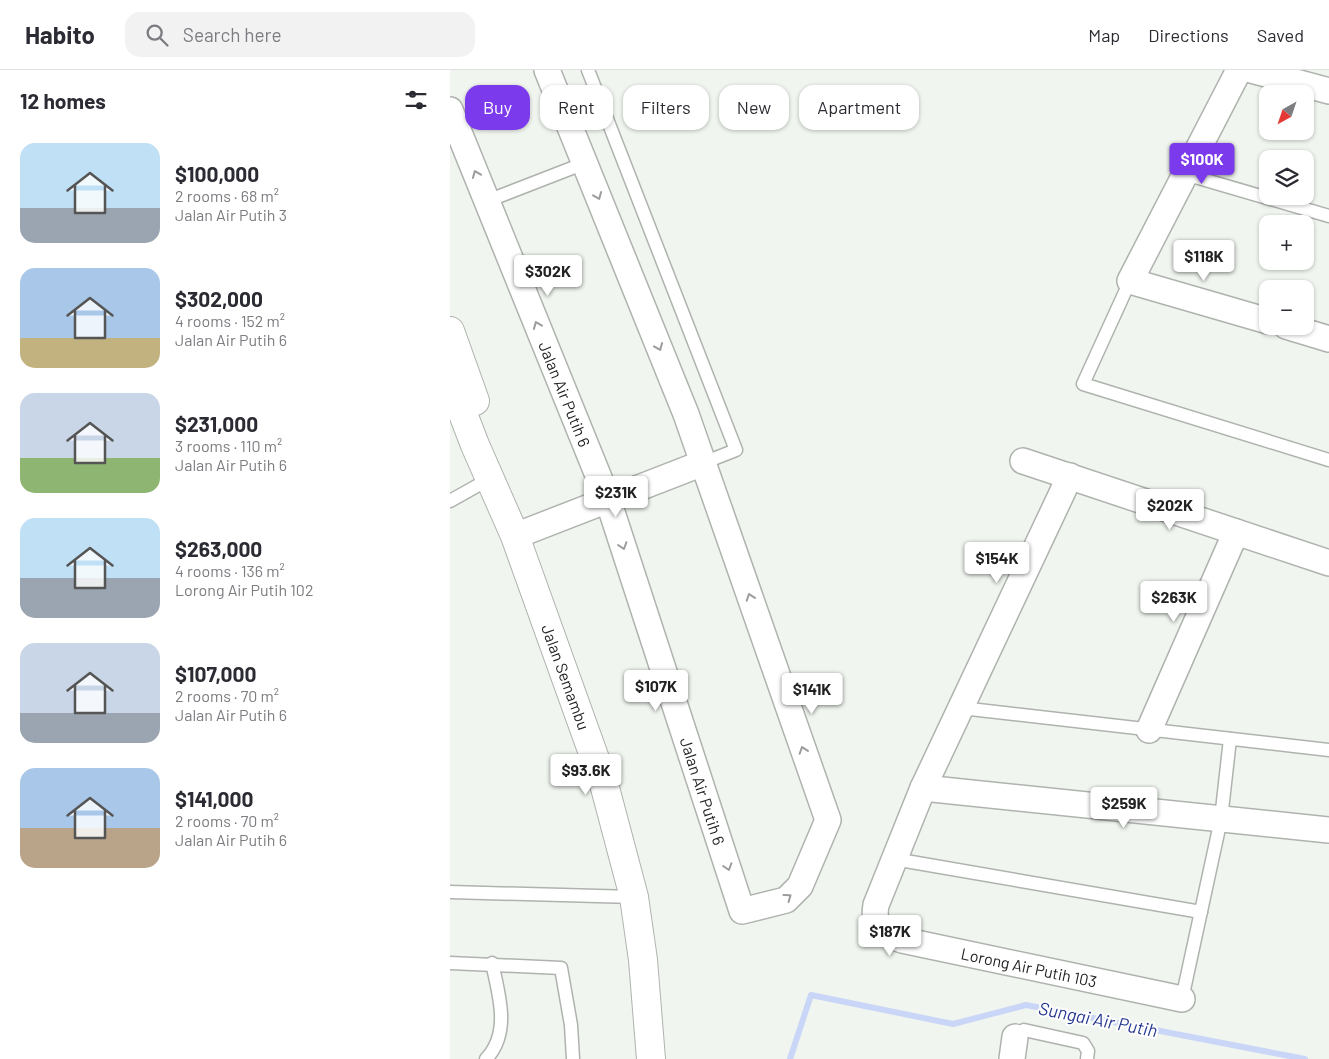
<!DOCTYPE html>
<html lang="en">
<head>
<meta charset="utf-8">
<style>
  :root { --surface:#fff; --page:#f2f2f3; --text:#2b2b33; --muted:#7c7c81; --line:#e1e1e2; --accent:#7c3aed }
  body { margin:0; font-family:Barlow,sans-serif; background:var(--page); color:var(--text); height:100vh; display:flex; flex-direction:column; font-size:19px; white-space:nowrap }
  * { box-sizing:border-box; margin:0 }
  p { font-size:16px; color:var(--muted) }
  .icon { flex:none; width:28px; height:28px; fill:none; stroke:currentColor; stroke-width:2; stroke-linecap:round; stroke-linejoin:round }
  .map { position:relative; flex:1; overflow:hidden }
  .details { display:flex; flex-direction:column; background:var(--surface); width:450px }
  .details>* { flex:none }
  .hud { position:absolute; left:15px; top:15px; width:475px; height:45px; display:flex; gap:10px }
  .needle { width:32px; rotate:220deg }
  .controls { position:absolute; left:809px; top:15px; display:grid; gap:10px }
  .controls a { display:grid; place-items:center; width:55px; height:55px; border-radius:10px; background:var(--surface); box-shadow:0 1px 4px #0004; font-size:25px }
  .price { position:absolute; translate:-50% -42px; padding:0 11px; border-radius:5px; background:#fff; color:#222; font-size:16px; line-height:32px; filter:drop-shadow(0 1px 2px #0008) }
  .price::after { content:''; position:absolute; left:50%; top:30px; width:15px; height:11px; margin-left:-8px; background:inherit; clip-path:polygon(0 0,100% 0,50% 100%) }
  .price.selected { background:var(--accent); color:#fff }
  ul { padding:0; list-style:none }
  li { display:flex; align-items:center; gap:15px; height:125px; padding:0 20px }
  li span { display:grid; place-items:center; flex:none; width:140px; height:100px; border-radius:15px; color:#555 }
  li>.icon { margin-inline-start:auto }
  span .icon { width:60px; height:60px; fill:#fffc; stroke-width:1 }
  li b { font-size:21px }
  h2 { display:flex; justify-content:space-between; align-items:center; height:60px; padding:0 20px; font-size:21px }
  .pill { padding:0 18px; border-radius:15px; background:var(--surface); box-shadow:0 1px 4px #0004; font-size:18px; line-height:45px }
  .pill.selected { background:var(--accent); color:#fff }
  header { display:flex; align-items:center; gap:30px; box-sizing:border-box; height:70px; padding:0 25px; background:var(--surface); border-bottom:1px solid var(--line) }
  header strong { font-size:24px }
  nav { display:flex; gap:28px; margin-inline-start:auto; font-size:18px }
  .search { width:350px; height:45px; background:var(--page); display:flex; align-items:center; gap:12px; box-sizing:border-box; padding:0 18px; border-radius:15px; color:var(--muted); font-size:19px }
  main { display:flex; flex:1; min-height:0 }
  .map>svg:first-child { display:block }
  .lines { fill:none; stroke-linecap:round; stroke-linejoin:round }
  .stream { stroke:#cad6f7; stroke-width:6 }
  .lane-casing { stroke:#afb3ae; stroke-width:15 }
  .street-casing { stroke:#afb3ae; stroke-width:28 }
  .secondary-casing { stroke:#afb3ae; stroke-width:30 }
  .lane { stroke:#fff; stroke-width:12 }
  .street { stroke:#fff; stroke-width:25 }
  .secondary { stroke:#fff; stroke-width:28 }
  .oneway { stroke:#9c9c9b }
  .labels { text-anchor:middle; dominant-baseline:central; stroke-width:4; stroke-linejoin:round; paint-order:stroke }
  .street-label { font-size:16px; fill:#222321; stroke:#fff }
  .water-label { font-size:18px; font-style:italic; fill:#253890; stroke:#fff }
</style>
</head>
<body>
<header>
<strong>Habito</strong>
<div class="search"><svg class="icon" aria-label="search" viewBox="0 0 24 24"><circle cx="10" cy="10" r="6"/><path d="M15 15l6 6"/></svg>Search here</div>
<nav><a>Map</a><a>Directions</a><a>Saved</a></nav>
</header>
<main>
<section class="details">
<h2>12 homes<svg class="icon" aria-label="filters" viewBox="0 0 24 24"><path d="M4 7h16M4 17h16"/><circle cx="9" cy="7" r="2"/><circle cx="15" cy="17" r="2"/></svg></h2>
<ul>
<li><span style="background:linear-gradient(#bfe0f5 65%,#9aa5b1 0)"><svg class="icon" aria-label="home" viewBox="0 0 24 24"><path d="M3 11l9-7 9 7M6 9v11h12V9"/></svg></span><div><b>$100,000</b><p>2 rooms · 68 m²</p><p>Jalan Air Putih 3</p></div></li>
<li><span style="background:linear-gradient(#a9c7e8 70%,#c2b280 0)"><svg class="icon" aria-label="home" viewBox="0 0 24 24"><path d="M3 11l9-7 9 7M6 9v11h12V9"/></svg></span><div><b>$302,000</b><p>4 rooms · 152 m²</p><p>Jalan Air Putih 6</p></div></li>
<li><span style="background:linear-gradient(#c9d6e8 65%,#8fb573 0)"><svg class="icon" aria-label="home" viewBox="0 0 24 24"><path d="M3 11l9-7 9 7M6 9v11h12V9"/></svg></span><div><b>$231,000</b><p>3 rooms · 110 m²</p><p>Jalan Air Putih 6</p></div></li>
<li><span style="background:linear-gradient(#bfe0f5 60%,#9aa5b1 0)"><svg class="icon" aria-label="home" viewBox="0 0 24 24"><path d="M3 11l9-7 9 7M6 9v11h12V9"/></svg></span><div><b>$263,000</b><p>4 rooms · 136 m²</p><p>Lorong Air Putih 102</p></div></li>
<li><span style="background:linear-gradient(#c9d6e8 70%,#9aa5b1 0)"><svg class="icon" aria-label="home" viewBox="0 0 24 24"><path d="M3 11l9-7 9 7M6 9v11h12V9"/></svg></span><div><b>$107,000</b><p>2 rooms · 70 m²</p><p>Jalan Air Putih 6</p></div></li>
<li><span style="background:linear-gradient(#a9c7e8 60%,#b9a48a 0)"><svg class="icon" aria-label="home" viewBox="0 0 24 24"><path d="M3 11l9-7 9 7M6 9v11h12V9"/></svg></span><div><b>$141,000</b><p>2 rooms · 70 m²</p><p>Jalan Air Putih 6</p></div></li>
</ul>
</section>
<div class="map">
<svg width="879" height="989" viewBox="0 0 879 989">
  <rect width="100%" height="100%" fill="#f0f5ef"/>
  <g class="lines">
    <polyline class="stream" points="340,989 361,925 503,954 576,935 855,989"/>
    <defs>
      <g id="lane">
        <polyline points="138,0 286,380 253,393"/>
        <polyline points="735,104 879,146"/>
        <polyline points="37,131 135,93"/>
        <polyline points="680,211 633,314 879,390"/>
        <polyline points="0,431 41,408"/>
        <polyline points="511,638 879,680"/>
        <polyline points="444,789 751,842"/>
        <polyline points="0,822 184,827"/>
        <polyline points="0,893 111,898 121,955 123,989"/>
        <polyline points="732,929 771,749 780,669"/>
        <polyline points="565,967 574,960 633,973 638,981 637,989"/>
        <path d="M36,989C61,963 49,925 42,893"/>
      </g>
      <g id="street">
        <polyline points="789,0 680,211 818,251"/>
        <polyline points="801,0 879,21"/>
        <polyline points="0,40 158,430 292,841 336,830 350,816 378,750 236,344 97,0"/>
        <polyline points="836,256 879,269"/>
        <polyline points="573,391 879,493"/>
        <path d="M620,406L473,718L426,835C422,857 433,864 452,870L732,929"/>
        <polyline points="65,466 253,393"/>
        <polyline points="699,660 786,462"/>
        <polyline points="473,718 879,760"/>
        <polyline points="562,989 565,967"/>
      </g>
      <g id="secondary">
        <polyline points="0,261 25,331"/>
        <polyline points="0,310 25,375 65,466 154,714 184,827 193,890 201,989"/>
      </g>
    </defs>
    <use href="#lane" class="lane-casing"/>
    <use href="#street" class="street-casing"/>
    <use href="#secondary" class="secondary-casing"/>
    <use href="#lane" class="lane"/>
    <use href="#street" class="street"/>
    <use href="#secondary" class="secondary"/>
  </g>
  <defs><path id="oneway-chevron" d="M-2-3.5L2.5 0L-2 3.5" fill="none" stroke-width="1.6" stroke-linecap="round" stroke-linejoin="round" transform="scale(1.25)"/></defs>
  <g class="oneway">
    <use href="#oneway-chevron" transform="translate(26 104) rotate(-112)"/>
    <use href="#oneway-chevron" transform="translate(148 126) rotate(68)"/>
    <use href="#oneway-chevron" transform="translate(87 255) rotate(-112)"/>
    <use href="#oneway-chevron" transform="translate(209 277) rotate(68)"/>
    <use href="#oneway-chevron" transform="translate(173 476) rotate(72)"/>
    <use href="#oneway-chevron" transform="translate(300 527) rotate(-109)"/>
    <use href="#oneway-chevron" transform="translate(353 680) rotate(-109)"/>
    <use href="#oneway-chevron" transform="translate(278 797) rotate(72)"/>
    <use href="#oneway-chevron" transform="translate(338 827) rotate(-36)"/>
  </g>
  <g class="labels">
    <g class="street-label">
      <text transform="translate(115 324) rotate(68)">Jalan Air Putih 6</text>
      <text transform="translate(116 607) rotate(70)">Jalan Semambu</text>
      <text transform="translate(253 721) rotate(72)">Jalan Air Putih 6</text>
      <text transform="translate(579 897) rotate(12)">Lorong Air Putih 103</text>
    </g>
    <g class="water-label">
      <text transform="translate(648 949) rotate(11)">Sungai Air Putih</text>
    </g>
  </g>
</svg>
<div class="controls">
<a><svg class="needle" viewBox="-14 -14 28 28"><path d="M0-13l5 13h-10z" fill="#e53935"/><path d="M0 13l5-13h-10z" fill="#7c7c81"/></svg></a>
<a><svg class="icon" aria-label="layers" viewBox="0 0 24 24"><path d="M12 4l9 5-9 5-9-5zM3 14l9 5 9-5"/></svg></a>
<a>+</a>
<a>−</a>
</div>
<b class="price selected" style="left:752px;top:115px">$100K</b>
<b class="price" style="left:754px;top:212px">$118K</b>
<b class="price" style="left:98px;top:227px">$302K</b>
<b class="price" style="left:166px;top:448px">$231K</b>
<b class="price" style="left:720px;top:461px">$202K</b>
<b class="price" style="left:547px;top:514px">$154K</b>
<b class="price" style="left:724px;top:553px">$263K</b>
<b class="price" style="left:206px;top:642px">$107K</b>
<b class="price" style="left:362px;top:645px">$141K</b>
<b class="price" style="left:136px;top:726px">$93.6K</b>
<b class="price" style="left:674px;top:759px">$259K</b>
<b class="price" style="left:440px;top:887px">$187K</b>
<div class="hud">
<a class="pill selected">Buy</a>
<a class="pill">Rent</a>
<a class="pill">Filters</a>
<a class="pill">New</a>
<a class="pill">Apartment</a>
</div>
</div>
</main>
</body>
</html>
